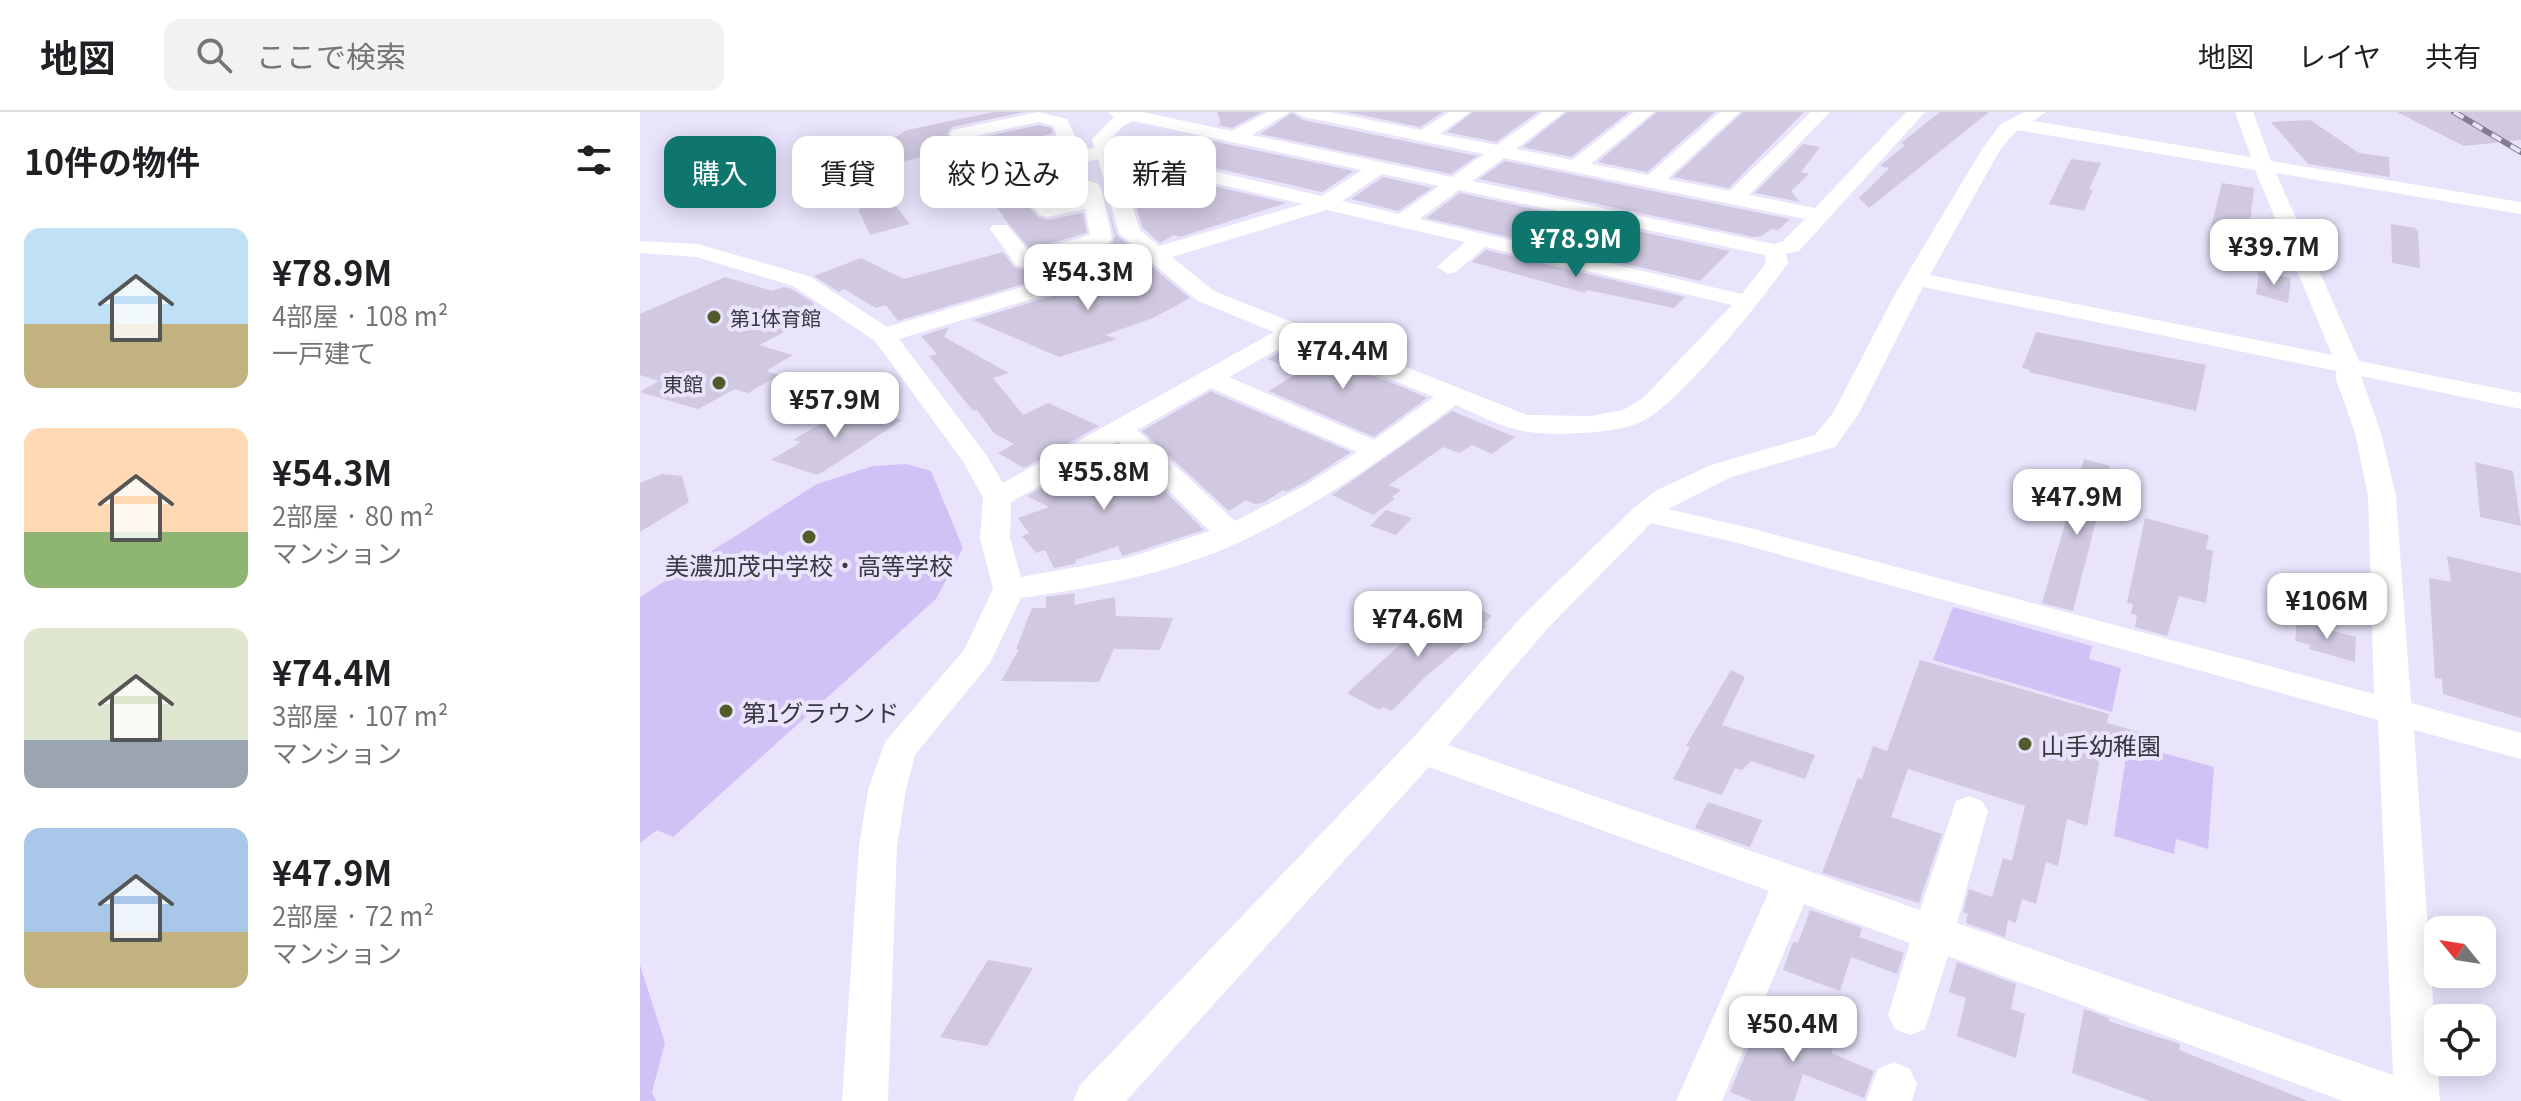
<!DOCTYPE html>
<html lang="ja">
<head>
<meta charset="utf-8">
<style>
  :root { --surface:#fff; --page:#f2f2f2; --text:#202124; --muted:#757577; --line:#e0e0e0; --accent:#0f766e }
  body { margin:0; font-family:Georgia,"Noto Sans JP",serif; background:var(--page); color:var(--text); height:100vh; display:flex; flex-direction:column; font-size:30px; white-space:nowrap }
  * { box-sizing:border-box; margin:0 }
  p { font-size:26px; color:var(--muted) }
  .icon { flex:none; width:44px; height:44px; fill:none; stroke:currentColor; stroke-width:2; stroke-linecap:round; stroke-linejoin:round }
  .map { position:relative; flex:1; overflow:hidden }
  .side { display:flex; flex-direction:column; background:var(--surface); width:640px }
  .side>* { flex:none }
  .top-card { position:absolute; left:24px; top:24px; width:760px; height:72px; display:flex; gap:16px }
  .needle { width:52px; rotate:300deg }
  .buttons { position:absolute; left:1784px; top:804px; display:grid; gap:16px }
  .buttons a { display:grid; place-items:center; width:72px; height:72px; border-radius:16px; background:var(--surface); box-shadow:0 4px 20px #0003; font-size:40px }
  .price { position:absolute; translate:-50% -68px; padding:0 18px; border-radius:16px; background:#fff; color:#222; font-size:26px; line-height:52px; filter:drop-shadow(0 2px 4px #0008) }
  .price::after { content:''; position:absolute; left:50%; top:48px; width:24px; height:18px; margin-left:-12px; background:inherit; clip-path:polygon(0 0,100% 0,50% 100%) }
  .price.current { background:var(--accent); color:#fff }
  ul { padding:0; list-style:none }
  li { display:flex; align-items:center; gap:24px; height:200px; padding:0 24px }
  li span { display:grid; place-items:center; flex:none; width:224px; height:160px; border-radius:16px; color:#555 }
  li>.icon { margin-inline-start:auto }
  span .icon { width:96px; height:96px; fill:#fffc; stroke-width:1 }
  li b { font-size:34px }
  h2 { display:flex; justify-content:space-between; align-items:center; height:96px; padding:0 24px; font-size:34px }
  .chip { padding:0 28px; border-radius:16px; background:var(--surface); box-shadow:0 4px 20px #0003; font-size:28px; line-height:72px }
  .chip.current { background:var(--accent); color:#fff }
  header { display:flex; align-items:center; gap:48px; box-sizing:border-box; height:112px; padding:0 40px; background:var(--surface); border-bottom:2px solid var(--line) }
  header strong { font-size:38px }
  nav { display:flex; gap:44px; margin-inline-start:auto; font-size:28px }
  .search { width:560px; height:72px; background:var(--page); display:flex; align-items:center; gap:20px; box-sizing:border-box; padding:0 28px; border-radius:16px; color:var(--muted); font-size:30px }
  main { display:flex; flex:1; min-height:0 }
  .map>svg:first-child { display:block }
  .green { fill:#d0c2f4 }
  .building { fill:#d0c9e1 }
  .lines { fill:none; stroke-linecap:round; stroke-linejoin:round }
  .minor { fill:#fff; fill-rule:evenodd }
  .rail-casing { stroke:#827e8d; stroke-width:6 }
  .rail { stroke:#e9e3fb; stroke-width:4; stroke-dasharray:11; stroke-linecap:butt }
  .poi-dot { fill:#525b2a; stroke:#e9e3fb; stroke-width:3 }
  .labels { text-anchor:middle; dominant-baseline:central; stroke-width:8; stroke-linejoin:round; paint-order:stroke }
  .far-poi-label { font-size:20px; fill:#393740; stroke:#e9e3fb; text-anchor:start }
  .poi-label { font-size:24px; fill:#393740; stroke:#e9e3fb; text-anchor:start }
</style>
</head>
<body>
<header>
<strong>地図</strong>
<div class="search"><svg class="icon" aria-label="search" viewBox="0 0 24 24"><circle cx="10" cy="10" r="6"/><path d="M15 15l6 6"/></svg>ここで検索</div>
<nav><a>地図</a><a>レイヤ</a><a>共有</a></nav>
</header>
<main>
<section class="side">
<h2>10件の物件<svg class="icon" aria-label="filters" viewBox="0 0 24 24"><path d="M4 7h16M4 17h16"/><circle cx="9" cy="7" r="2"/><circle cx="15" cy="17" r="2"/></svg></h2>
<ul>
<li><span style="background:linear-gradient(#bfe0f5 60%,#c2b280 0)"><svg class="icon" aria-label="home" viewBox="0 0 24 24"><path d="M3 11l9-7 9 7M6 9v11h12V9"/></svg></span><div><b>¥78.9M</b><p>4部屋 · 108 m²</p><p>一戸建て</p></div></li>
<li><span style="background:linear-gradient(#ffd9b3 65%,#8fb573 0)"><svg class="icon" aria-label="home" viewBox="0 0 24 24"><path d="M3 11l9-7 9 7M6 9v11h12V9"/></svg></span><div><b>¥54.3M</b><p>2部屋 · 80 m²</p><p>マンション</p></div></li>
<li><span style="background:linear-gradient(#dfe7d0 70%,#9aa5b1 0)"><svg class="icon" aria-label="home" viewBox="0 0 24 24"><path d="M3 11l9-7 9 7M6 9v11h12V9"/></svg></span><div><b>¥74.4M</b><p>3部屋 · 107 m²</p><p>マンション</p></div></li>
<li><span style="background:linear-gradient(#a9c7e8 65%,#c2b280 0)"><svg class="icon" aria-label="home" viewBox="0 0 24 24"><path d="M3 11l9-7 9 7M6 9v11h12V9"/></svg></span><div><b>¥47.9M</b><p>2部屋 · 72 m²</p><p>マンション</p></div></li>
</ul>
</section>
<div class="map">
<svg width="1881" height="989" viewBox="0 0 1881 989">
  <rect width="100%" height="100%" fill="#e9e3fb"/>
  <g class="green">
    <polygon points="266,352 291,359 323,436 296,487 33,725 17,718 0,731 0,485 177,372 233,354"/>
    <polygon points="1313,495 1452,534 1449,547 1481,556 1472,600 1293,548"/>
    <polygon points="1487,638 1523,641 1574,655 1568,737 1536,727 1534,742 1474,724"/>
    <polygon points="0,853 25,931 12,980 16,989 0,989"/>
  </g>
  <g class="building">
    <polygon points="354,0 384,0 312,15 307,22 353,55 398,105 408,108 443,101 447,121 390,137 367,110 329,55 325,56 301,41 255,51 237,37 267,18"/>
    <polygon points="577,0 622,0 592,16 577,13 581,11"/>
    <polygon points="706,0 803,0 780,15"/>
    <polygon points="833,0 898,0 856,30 807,20"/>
    <polygon points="927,0 989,0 931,45 883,35"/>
    <polygon points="1017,0 1075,0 1007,60 958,50"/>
    <polygon points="1103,0 1164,0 1089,76 1033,65"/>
    <polygon points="1300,0 1349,0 1229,96 1219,86 1249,56 1240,54 1265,33 1261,31"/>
    <polygon points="1757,0 1881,0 1881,28 1824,34"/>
    <polygon points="652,1 663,8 837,44 811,62 620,22"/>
    <polygon points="1670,8 1719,41 1749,45 1750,65 1668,52 1631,10"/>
    <polygon points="399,13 411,16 413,21 360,37 343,25"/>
    <polygon points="553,25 714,59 682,80 517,43"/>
    <polygon points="1163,32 1180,35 1161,60 1169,62 1151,79 1160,90 1115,81"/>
    <polygon points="427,35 430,39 405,48 412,57 409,65 413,72 430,78 435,84 413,89 377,50"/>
    <polygon points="1431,47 1461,51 1449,77 1453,78 1444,99 1409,92"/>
    <polygon points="865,49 1150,107 1138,118 1131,117 1122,124 1114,125 839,67"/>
    <polygon points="493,55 646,91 540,125 534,123 520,131 503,116 484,60"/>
    <polygon points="743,65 792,76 758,99 711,87"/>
    <polygon points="1582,71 1614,76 1608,127 1570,120"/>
    <polygon points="820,81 1090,139 1060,169 786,106"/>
    <polygon points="252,89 270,112 230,123 218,97"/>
    <polygon points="467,91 476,122 494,139 258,209 246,193 236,196 204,177 199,180 174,164 221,146 264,167 363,140 374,155 385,158 472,133 475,125"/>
    <polygon points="1751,112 1775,116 1778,120 1780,156 1752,151"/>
    <polygon points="846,138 1045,185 1034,196 947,178 945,181 832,150"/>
    <polygon points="511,154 550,186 513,206 465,223 477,227 419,245 333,208"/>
    <polygon points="1619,160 1651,166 1648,191 1616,182"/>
    <polygon points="85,165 132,179 144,175 152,177 175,192 143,208 153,211 142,217 148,218 119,233 153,243 126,259 139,263 108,281 95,277 58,297 0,280 19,269 0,263 0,202"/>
    <polygon points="309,215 304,225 369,261 353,266 383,303 408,291 459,314 384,356 358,341 374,332 354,321 337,298 333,299 289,244 297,242 281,224"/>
    <polygon points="1396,220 1566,253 1556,299 1389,260 1390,258 1382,256"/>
    <polygon points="654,232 767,277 787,286 734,325 629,279 659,260 627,247"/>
    <polygon points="571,279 577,282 711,340 665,370 646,380 643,378 623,391 614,392 606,388 589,399 502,319"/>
    <polygon points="216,295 262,308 178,363 131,348 161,330 153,328 180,312 187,313"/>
    <polygon points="812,299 875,325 852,342 832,333 819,341 803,335 749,373 761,378 752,385 755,387 733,403 692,383"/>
    <polygon points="478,333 564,418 486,443 482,444 478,434 436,448 435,452 414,456 405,438 396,441 382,424 389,421 378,406 409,395 387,384"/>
    <polygon points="1444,347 1470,354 1433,499 1402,491"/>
    <polygon points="1835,350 1873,359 1881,414 1840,405"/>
    <polygon points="22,362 42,364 49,390 0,420 0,371"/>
    <polygon points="746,398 772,406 756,423 730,414"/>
    <polygon points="1505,406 1569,423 1566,437 1573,439 1566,491 1539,484 1527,524 1495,515 1497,503 1491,502 1493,492 1487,491"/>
    <polygon points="1807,444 1881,461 1881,606 1803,582 1802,567 1795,566 1789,466 1811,470"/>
    <polygon points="435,481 434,493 475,485 476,504 533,506 520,538 474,537 459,570 361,569 379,537 376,537 392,496 406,496 406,485"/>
    <polygon points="827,491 852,504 843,512 846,514 785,565 752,599 743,595 739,598 707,581 764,529 772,532"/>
    <polygon points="1657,509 1716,525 1715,550 1669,537 1670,533 1655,529"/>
    <polygon points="1280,548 1469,602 1467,611 1517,625 1516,634 1463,631 1447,714 1427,707 1418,754 1406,750 1396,792 1382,787 1376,811 1368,808 1365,825 1326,811 1328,802 1323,800 1329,777 1352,785 1363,746 1372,749 1385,694 1268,657 1251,705 1302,722 1279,791 1182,761 1218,666 1222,667 1233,634 1247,639"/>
    <polygon points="1091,558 1105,565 1082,613 1175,643 1165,667 1111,649 1102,658 1095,656 1082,683 1033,667 1050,635 1046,634"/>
    <polygon points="1068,690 1122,708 1110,735 1055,716"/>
    <polygon points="1170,798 1222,816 1219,825 1264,841 1257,862 1211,845 1200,879 1143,858 1153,830 1158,831"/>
    <polygon points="348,848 393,856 347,934 300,925"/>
    <polygon points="1317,850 1376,872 1371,897 1385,902 1376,946 1317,924 1326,886 1309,880"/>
    <polygon points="1444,897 1469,906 1468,909 1540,932 1539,938 1668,989 1510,989 1432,961"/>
    <polygon points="1122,902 1195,930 1191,941 1234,959 1224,986 1163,962 1154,989 1112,989 1090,980"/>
  </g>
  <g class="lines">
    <g class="minor">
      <path d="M398,0L427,7L436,26L434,30L372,49L412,92L443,85L442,79L415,70L412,66C417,44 434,39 454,36L452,27L474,5L468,0H502L592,19L628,0H650L612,23L812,65L844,42L664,5L655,0H691L781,18L809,0H830L800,22L857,33L903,0H924L876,37L932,48L994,0H1014L951,52L1008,63L1080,0H1100L1027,67L1090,79L1171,0H1190L1109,83L1175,96L1266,0H1285L1159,139L1146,142L1148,151C1124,186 1035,297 999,311C971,322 908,325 878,318C857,313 836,302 816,293C746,344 678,394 600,430C533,461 453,476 381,486L350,551L275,643L266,678L257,734L248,989H202L219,734L228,678L245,630L324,538L353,477L340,426L343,386L324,351L235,229L153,174L56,145L0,141V129L58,132L169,164L247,215L500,140L479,121L458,47L438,52L432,63L458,72L461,76L472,126L469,131L384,155L376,153L353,121L349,117L353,113H367L389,140L450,123L445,97L407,105L400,103L355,53L310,22L313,18ZM493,9L722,58L682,84L473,36L470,28L483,14ZM399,10L413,14L417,23L360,40L335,24ZM864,46L1165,107L1143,129L1134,132L832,69ZM477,48L663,92L519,134L500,118ZM742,62L799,74L759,102L702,89ZM819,78L1125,143L1126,151L1102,182L779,107ZM687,98L825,130L797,155L808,162L816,160L845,135L1092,193L1003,286L983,298L950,304L887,303L574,179L532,145ZM512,151L558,189L634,220L363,371L347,344L259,227ZM654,228L794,285L734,328L589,265ZM571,276L717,340L666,373L595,409L497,318ZM478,329L570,419L487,446L381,465L370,426L371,390Z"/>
      <path d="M1384,0H1406L1393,9L1611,45L1595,0H1613L1631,49L1881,90V102L1636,61L1719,249L1881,281V297L1721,264L1741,321L1756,384L1771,591L1881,621V647L1774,618L1800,989H1703L1308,844L1285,917L1270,923L1255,917L1248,903L1270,831L1164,792L1082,989H1036L1129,779L789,655L486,989H433L440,973L770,629L885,501L995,395L1017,378L1071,353L1175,323L1193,301L1254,184L1342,37L1361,12ZM1377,18L1615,58L1692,243L1290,163L1360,38ZM1283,175L1697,259L1695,264L1715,321L1728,384L1734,582L1110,416L1028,397L1091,365L1195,335L1218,303ZM1011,411L1094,430L1738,608L1753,963L1317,811L1348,699L1342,689L1329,684L1316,689L1280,798L808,633L907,517Z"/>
      <polygon points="1254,950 1270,957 1277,972 1272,989 1226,989 1238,957"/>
    </g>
    <defs>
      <polyline id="rail" points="1814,0 1881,40"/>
    </defs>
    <use href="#rail" class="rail-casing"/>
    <use href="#rail" class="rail"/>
  </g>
  <g class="poi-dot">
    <circle cx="74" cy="205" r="8"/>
    <circle cx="79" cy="271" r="8"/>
    <circle cx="169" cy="425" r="8"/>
    <circle cx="86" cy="599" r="8"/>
    <circle cx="1385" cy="632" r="8"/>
  </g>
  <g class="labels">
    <g class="far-poi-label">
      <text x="90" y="205">第1体育館</text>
      <text x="63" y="271" text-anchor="end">東館</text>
    </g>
    <g class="poi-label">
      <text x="169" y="452" text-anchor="middle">美濃加茂中学校・高等学校</text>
      <text x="102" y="599">第1グラウンド</text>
      <text x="1401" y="632">山手幼稚園</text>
    </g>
  </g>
</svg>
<div class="buttons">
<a><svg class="needle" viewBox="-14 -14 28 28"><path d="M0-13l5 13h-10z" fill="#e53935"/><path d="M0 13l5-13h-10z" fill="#757577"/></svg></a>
<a><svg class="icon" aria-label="locate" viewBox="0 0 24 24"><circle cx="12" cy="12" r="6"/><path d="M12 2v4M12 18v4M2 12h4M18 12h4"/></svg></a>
</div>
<b class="price current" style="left:936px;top:167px">¥78.9M</b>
<b class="price" style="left:1634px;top:175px">¥39.7M</b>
<b class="price" style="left:448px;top:200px">¥54.3M</b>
<b class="price" style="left:703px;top:279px">¥74.4M</b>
<b class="price" style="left:195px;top:328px">¥57.9M</b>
<b class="price" style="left:464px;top:400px">¥55.8M</b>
<b class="price" style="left:1437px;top:425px">¥47.9M</b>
<b class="price" style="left:1687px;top:529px">¥106M</b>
<b class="price" style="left:778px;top:547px">¥74.6M</b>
<b class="price" style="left:1153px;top:952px">¥50.4M</b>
<div class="top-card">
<a class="chip current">購入</a>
<a class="chip">賃貸</a>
<a class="chip">絞り込み</a>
<a class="chip">新着</a>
</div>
</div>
</main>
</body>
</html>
